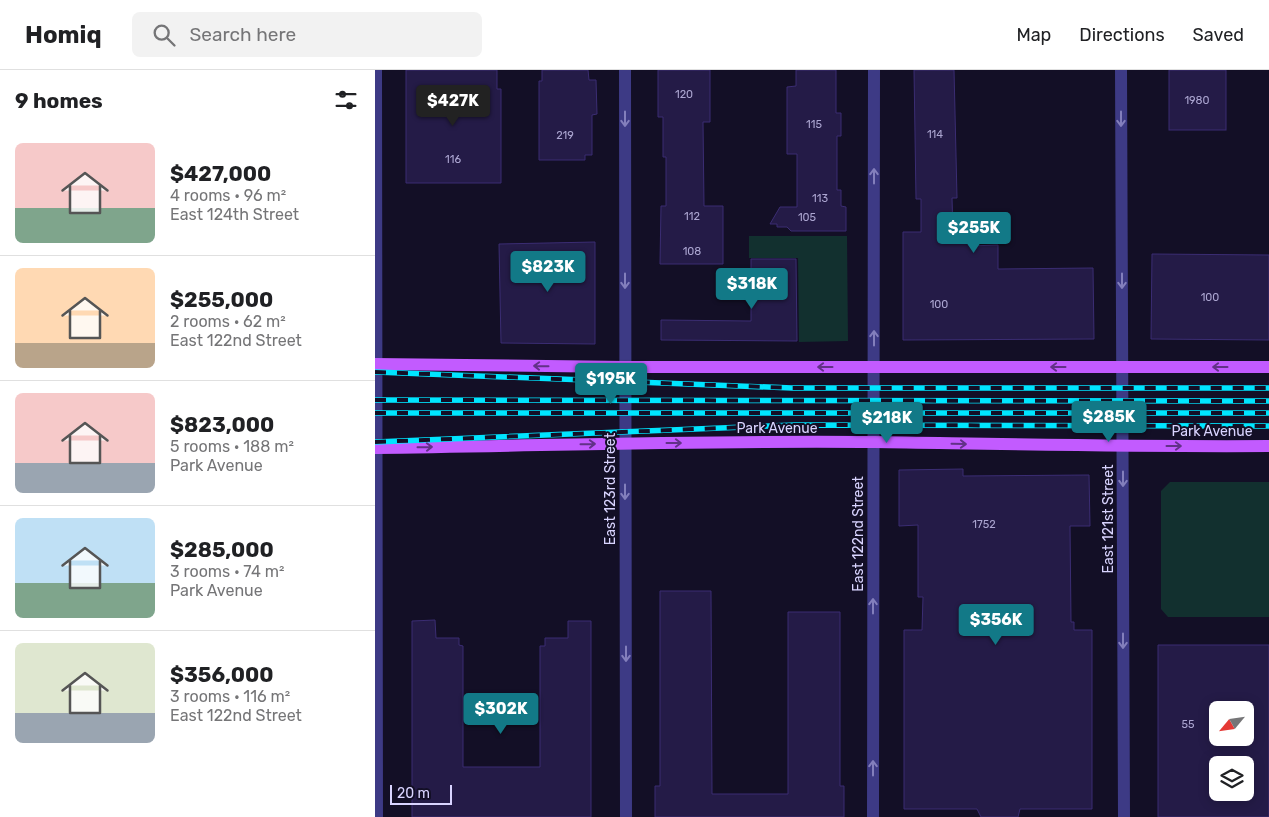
<!DOCTYPE html>
<html lang="en">
<head>
<meta charset="utf-8">
<style>
  :root { --surface:#fff; --page:#f2f2f2; --text:#202124; --muted:#757577; --line:#e0e0e0; --accent:#127987 }
  body { margin:0; font-family:Rubik,sans-serif; background:var(--page); color:var(--text); height:100vh; display:flex; flex-direction:column; font-size:19px; white-space:nowrap }
  * { box-sizing:border-box; margin:0 }
  p { font-size:16px; color:var(--muted) }
  .icon { flex:none; width:28px; height:28px; fill:none; stroke:currentColor; stroke-width:2; stroke-linecap:round; stroke-linejoin:round }
  .map { position:relative; flex:1; overflow:hidden }
  .drawer { display:flex; flex-direction:column; background:var(--surface); width:375px }
  .drawer>* { flex:none }
  .needle { width:32px; rotate:241deg }
  .buttons { position:absolute; left:834px; top:631px; display:grid; gap:10px }
  .buttons a { display:grid; place-items:center; width:45px; height:45px; border-radius:8px; background:var(--surface); box-shadow:0 2px 12px #0003; font-size:25px }
  .scale { position:absolute; left:15px; bottom:12px; width:62px; box-sizing:border-box; padding-left:5px; border:2px solid #d9d4ff; border-top:0; font-size:14px; line-height:18px; white-space:nowrap; color:#d9d4ff; -webkit-text-stroke:4px #130f26; paint-order:stroke }
  .price { position:absolute; translate:-50% -42px; padding:0 11px; border-radius:5px; background:var(--accent); color:#fff; font-size:16px; line-height:32px; filter:drop-shadow(0 1px 2px #0008) }
  .price::after { content:''; position:absolute; left:50%; top:30px; width:15px; height:11px; margin-left:-8px; background:inherit; clip-path:polygon(0 0,100% 0,50% 100%) }
  .price.current { background:#222; color:#fff }
  ul { padding:0; list-style:none }
  li { display:flex; align-items:center; gap:15px; height:125px; padding:0 15px }
  li+li { border-top:1px solid var(--line) }
  li span { display:grid; place-items:center; flex:none; width:140px; height:100px; border-radius:8px; color:#555 }
  li>.icon { margin-inline-start:auto }
  span .icon { width:60px; height:60px; fill:#fffc; stroke-width:1 }
  li b { font-size:21px }
  h2 { display:flex; justify-content:space-between; align-items:center; height:60px; padding:0 15px; font-size:21px }
  header { display:flex; align-items:center; gap:30px; box-sizing:border-box; height:70px; padding:0 25px; background:var(--surface); border-bottom:1px solid var(--line) }
  header strong { font-size:24px }
  nav { display:flex; gap:28px; margin-inline-start:auto; font-size:18px }
  .search { width:350px; height:45px; background:var(--page); display:flex; align-items:center; gap:12px; box-sizing:border-box; padding:0 18px; border-radius:8px; color:var(--muted); font-size:19px }
  main { display:flex; flex:1; min-height:0 }
  .map>svg:first-child { display:block }
  .green { fill:#12302f }
  .building { fill:#241b47; stroke:#3b2d73; fill-rule:evenodd }
  .lines { fill:none; stroke-linecap:round; stroke-linejoin:round }
  .minor { stroke:#3d3a85; stroke-width:12 }
  .major { stroke:#c25bff; stroke-width:12 }
  .rail-casing { stroke:#00e5ff; stroke-width:5.5 }
  .rail { stroke:#130f26; stroke-width:4; stroke-dasharray:11; stroke-linecap:butt }
  .oneway { stroke:#837fbc }
  .oneway2 { stroke:#623188 }
  .labels { text-anchor:middle; dominant-baseline:central; stroke-width:4; stroke-linejoin:round; paint-order:stroke }
  .number-label { font-size:11px; fill:#aca6d1 }
  .street-label { font-size:14px; fill:#d9d4ff; stroke:#130f26 }
</style>
</head>
<body>
<header>
<strong>Homiq</strong>
<div class="search"><svg class="icon" aria-label="search" viewBox="0 0 24 24"><circle cx="10" cy="10" r="6"/><path d="M15 15l6 6"/></svg>Search here</div>
<nav><a>Map</a><a>Directions</a><a>Saved</a></nav>
</header>
<main>
<section class="drawer">
<h2>9 homes<svg class="icon" aria-label="filters" viewBox="0 0 24 24"><path d="M4 7h16M4 17h16"/><circle cx="9" cy="7" r="2"/><circle cx="15" cy="17" r="2"/></svg></h2>
<ul>
<li><span style="background:linear-gradient(#f6c9c9 65%,#7fa58c 0)"><svg class="icon" aria-label="home" viewBox="0 0 24 24"><path d="M3 11l9-7 9 7M6 9v11h12V9"/></svg></span><div><b>$427,000</b><p>4 rooms · 96 m²</p><p>East 124th Street</p></div></li>
<li><span style="background:linear-gradient(#ffd9b3 75%,#b9a48a 0)"><svg class="icon" aria-label="home" viewBox="0 0 24 24"><path d="M3 11l9-7 9 7M6 9v11h12V9"/></svg></span><div><b>$255,000</b><p>2 rooms · 62 m²</p><p>East 122nd Street</p></div></li>
<li><span style="background:linear-gradient(#f6c9c9 70%,#9aa5b1 0)"><svg class="icon" aria-label="home" viewBox="0 0 24 24"><path d="M3 11l9-7 9 7M6 9v11h12V9"/></svg></span><div><b>$823,000</b><p>5 rooms · 188 m²</p><p>Park Avenue</p></div></li>
<li><span style="background:linear-gradient(#bfe0f5 65%,#7fa58c 0)"><svg class="icon" aria-label="home" viewBox="0 0 24 24"><path d="M3 11l9-7 9 7M6 9v11h12V9"/></svg></span><div><b>$285,000</b><p>3 rooms · 74 m²</p><p>Park Avenue</p></div></li>
<li><span style="background:linear-gradient(#dfe7d0 70%,#9aa5b1 0)"><svg class="icon" aria-label="home" viewBox="0 0 24 24"><path d="M3 11l9-7 9 7M6 9v11h12V9"/></svg></span><div><b>$356,000</b><p>3 rooms · 116 m²</p><p>East 122nd Street</p></div></li>
</ul>
</section>
<div class="map">
<svg width="894" height="747" viewBox="0 0 894 747">
  <rect width="100%" height="100%" fill="#130f26"/>
  <g class="green">
    <polygon points="374,166 472,166 473,271 424,272 423,188 374,188"/>
    <polygon points="795,412 894,412 894,547 793,547 786,539 786,421"/>
  </g>
  <g class="building">
    <polygon points="31,0 122,0 122,19 126,19 126,113 31,113"/>
    <polygon points="167,0 213,0 214,10 221,10 222,44 217,45 217,85 210,85 210,90 164,90 164,11 167,11"/>
    <polygon points="283,0 335,0 335,52 328,52 329,136 348,136 348,194 285,194 286,136 291,136 291,87 288,87 288,47 283,47"/>
    <polygon points="421,0 461,0 461,43 466,43 466,66 462,66 462,120 466,120 466,136 471,137 471,161 416,161 412,157 402,157 402,154 395,154 405,137 422,137 422,84 412,84 412,17 421,16"/>
    <polygon points="539,0 579,0 582,128 577,128 578,162 594,162 594,176 623,175 623,199 718,198 719,269 528,270 528,162 546,162 546,129 541,129"/>
    <rect x="794" y="0" width="57" height="60"/>
    <polygon points="220,172 220,274 126,273 124,174"/>
    <polygon points="777,184 894,185 894,270 776,269"/>
    <polygon points="376,189 421,189 422,271 286,270 286,250 376,251"/>
    <polygon points="588,399 588,406 714,405 715,456 695,456 696,552 699,552 699,560 717,560 717,739 645,739 643,747 606,747 602,739 529,739 529,560 547,560 548,527 543,527 543,455 524,456 524,400"/>
    <polygon points="285,521 336,521 337,724 413,724 413,542 465,542 465,716 469,716 469,747 280,747 280,716 285,716"/>
    <polygon points="60,550 61,568 84,568 84,575 88,576 88,697 165,697 165,576 170,576 170,568 193,568 193,551 216,551 216,747 37,747 37,551"/>
    <path d="M783,575H894V747H783ZM842,640H870V668H842ZM842,695H870V722H842Z"/>
  </g>
  <g class="lines">
    <g class="minor">
      <polyline points="1,0 2,747"/>
      <polyline points="250,0 251,747"/>
      <polyline points="746,0 749,747"/>
      <polyline points="498,747 499,0"/>
    </g>
    <g class="major">
      <polyline points="0,294 250,297 894,297"/>
      <path d="M0,378C166,376 332,370 499,372C630,374 762,377 894,376"/>
    </g>
    <defs>
      <g id="rail">
        <polyline points="0,302 417,318 894,318"/>
        <polyline points="0,330 894,331"/>
        <polyline points="0,343 894,343"/>
        <polyline points="0,372 420,355 894,356"/>
      </g>
    </defs>
    <use href="#rail" class="rail-casing"/>
    <use href="#rail" class="rail"/>
  </g>
  <defs><path id="oneway-shaft" d="M-6 0H5M1.5-3L5.5 0L1.5 3" fill="none" stroke-width="1.6" stroke-linecap="round" stroke-linejoin="round" transform="scale(1.25)"/></defs>
  <g class="oneway">
    <use href="#oneway-shaft" transform="translate(250 49) rotate(90)"/>
    <use href="#oneway-shaft" transform="translate(746 49) rotate(90)"/>
    <use href="#oneway-shaft" transform="translate(499 106) rotate(-90)"/>
    <use href="#oneway-shaft" transform="translate(250 211) rotate(90)"/>
    <use href="#oneway-shaft" transform="translate(747 211) rotate(90)"/>
    <use href="#oneway-shaft" transform="translate(499 268) rotate(-90)"/>
    <use href="#oneway-shaft" transform="translate(748 409) rotate(90)"/>
    <use href="#oneway-shaft" transform="translate(250 422) rotate(90)"/>
    <use href="#oneway-shaft" transform="translate(498 536) rotate(-90)"/>
    <use href="#oneway-shaft" transform="translate(748 571) rotate(90)"/>
    <use href="#oneway-shaft" transform="translate(251 584) rotate(90)"/>
    <use href="#oneway-shaft" transform="translate(498 698) rotate(-90)"/>
  </g>
  <g class="oneway2">
    <use href="#oneway-shaft" transform="translate(166 296) rotate(-179)"/>
    <use href="#oneway-shaft" transform="translate(450 297) rotate(-180)"/>
    <use href="#oneway-shaft" transform="translate(683 297) rotate(180)"/>
    <use href="#oneway-shaft" transform="translate(845 297) rotate(-180)"/>
    <use href="#oneway-shaft" transform="translate(299 373)"/>
    <use href="#oneway-shaft" transform="translate(213 374) rotate(-1)"/>
    <use href="#oneway-shaft" transform="translate(584 374) rotate(1)"/>
    <use href="#oneway-shaft" transform="translate(799 376)"/>
    <use href="#oneway-shaft" transform="translate(50 377) rotate(-1)"/>
  </g>
  <g class="labels">
    <g class="number-label">
      <text x="309" y="24">120</text>
      <text x="822" y="30">1980</text>
      <text x="439" y="54">115</text>
      <text x="560" y="64">114</text>
      <text x="190" y="65">219</text>
      <text x="78" y="89">116</text>
      <text x="445" y="128">113</text>
      <text x="317" y="146">112</text>
      <text x="432" y="147">105</text>
      <text x="317" y="181">108</text>
      <text x="835" y="227">100</text>
      <text x="564" y="234">100</text>
      <text x="609" y="454">1752</text>
      <text x="813" y="654">55</text>
    </g>
    <g class="street-label">
      <text x="402" y="358">Park Avenue</text>
      <text x="837" y="361">Park Avenue</text>
      <text transform="translate(235 419) rotate(-90)">East 123rd Street</text>
      <text transform="translate(733 449) rotate(-90)">East 121st Street</text>
      <text transform="translate(483 464) rotate(-90)">East 122nd Street</text>
    </g>
  </g>
</svg>
<div class="buttons">
<a><svg class="needle" viewBox="-14 -14 28 28"><path d="M0-13l5 13h-10z" fill="#e53935"/><path d="M0 13l5-13h-10z" fill="#757577"/></svg></a>
<a><svg class="icon" aria-label="layers" viewBox="0 0 24 24"><path d="M12 4l9 5-9 5-9-5zM3 14l9 5 9-5"/></svg></a>
</div>
<div class="scale">20 m</div>
<b class="price current" style="left:78px;top:57px">$427K</b>
<b class="price" style="left:599px;top:184px">$255K</b>
<b class="price" style="left:173px;top:223px">$823K</b>
<b class="price" style="left:377px;top:240px">$318K</b>
<b class="price" style="left:236px;top:335px">$195K</b>
<b class="price" style="left:734px;top:373px">$285K</b>
<b class="price" style="left:512px;top:374px">$218K</b>
<b class="price" style="left:621px;top:576px">$356K</b>
<b class="price" style="left:126px;top:665px">$302K</b>
</div>
</main>
</body>
</html>
